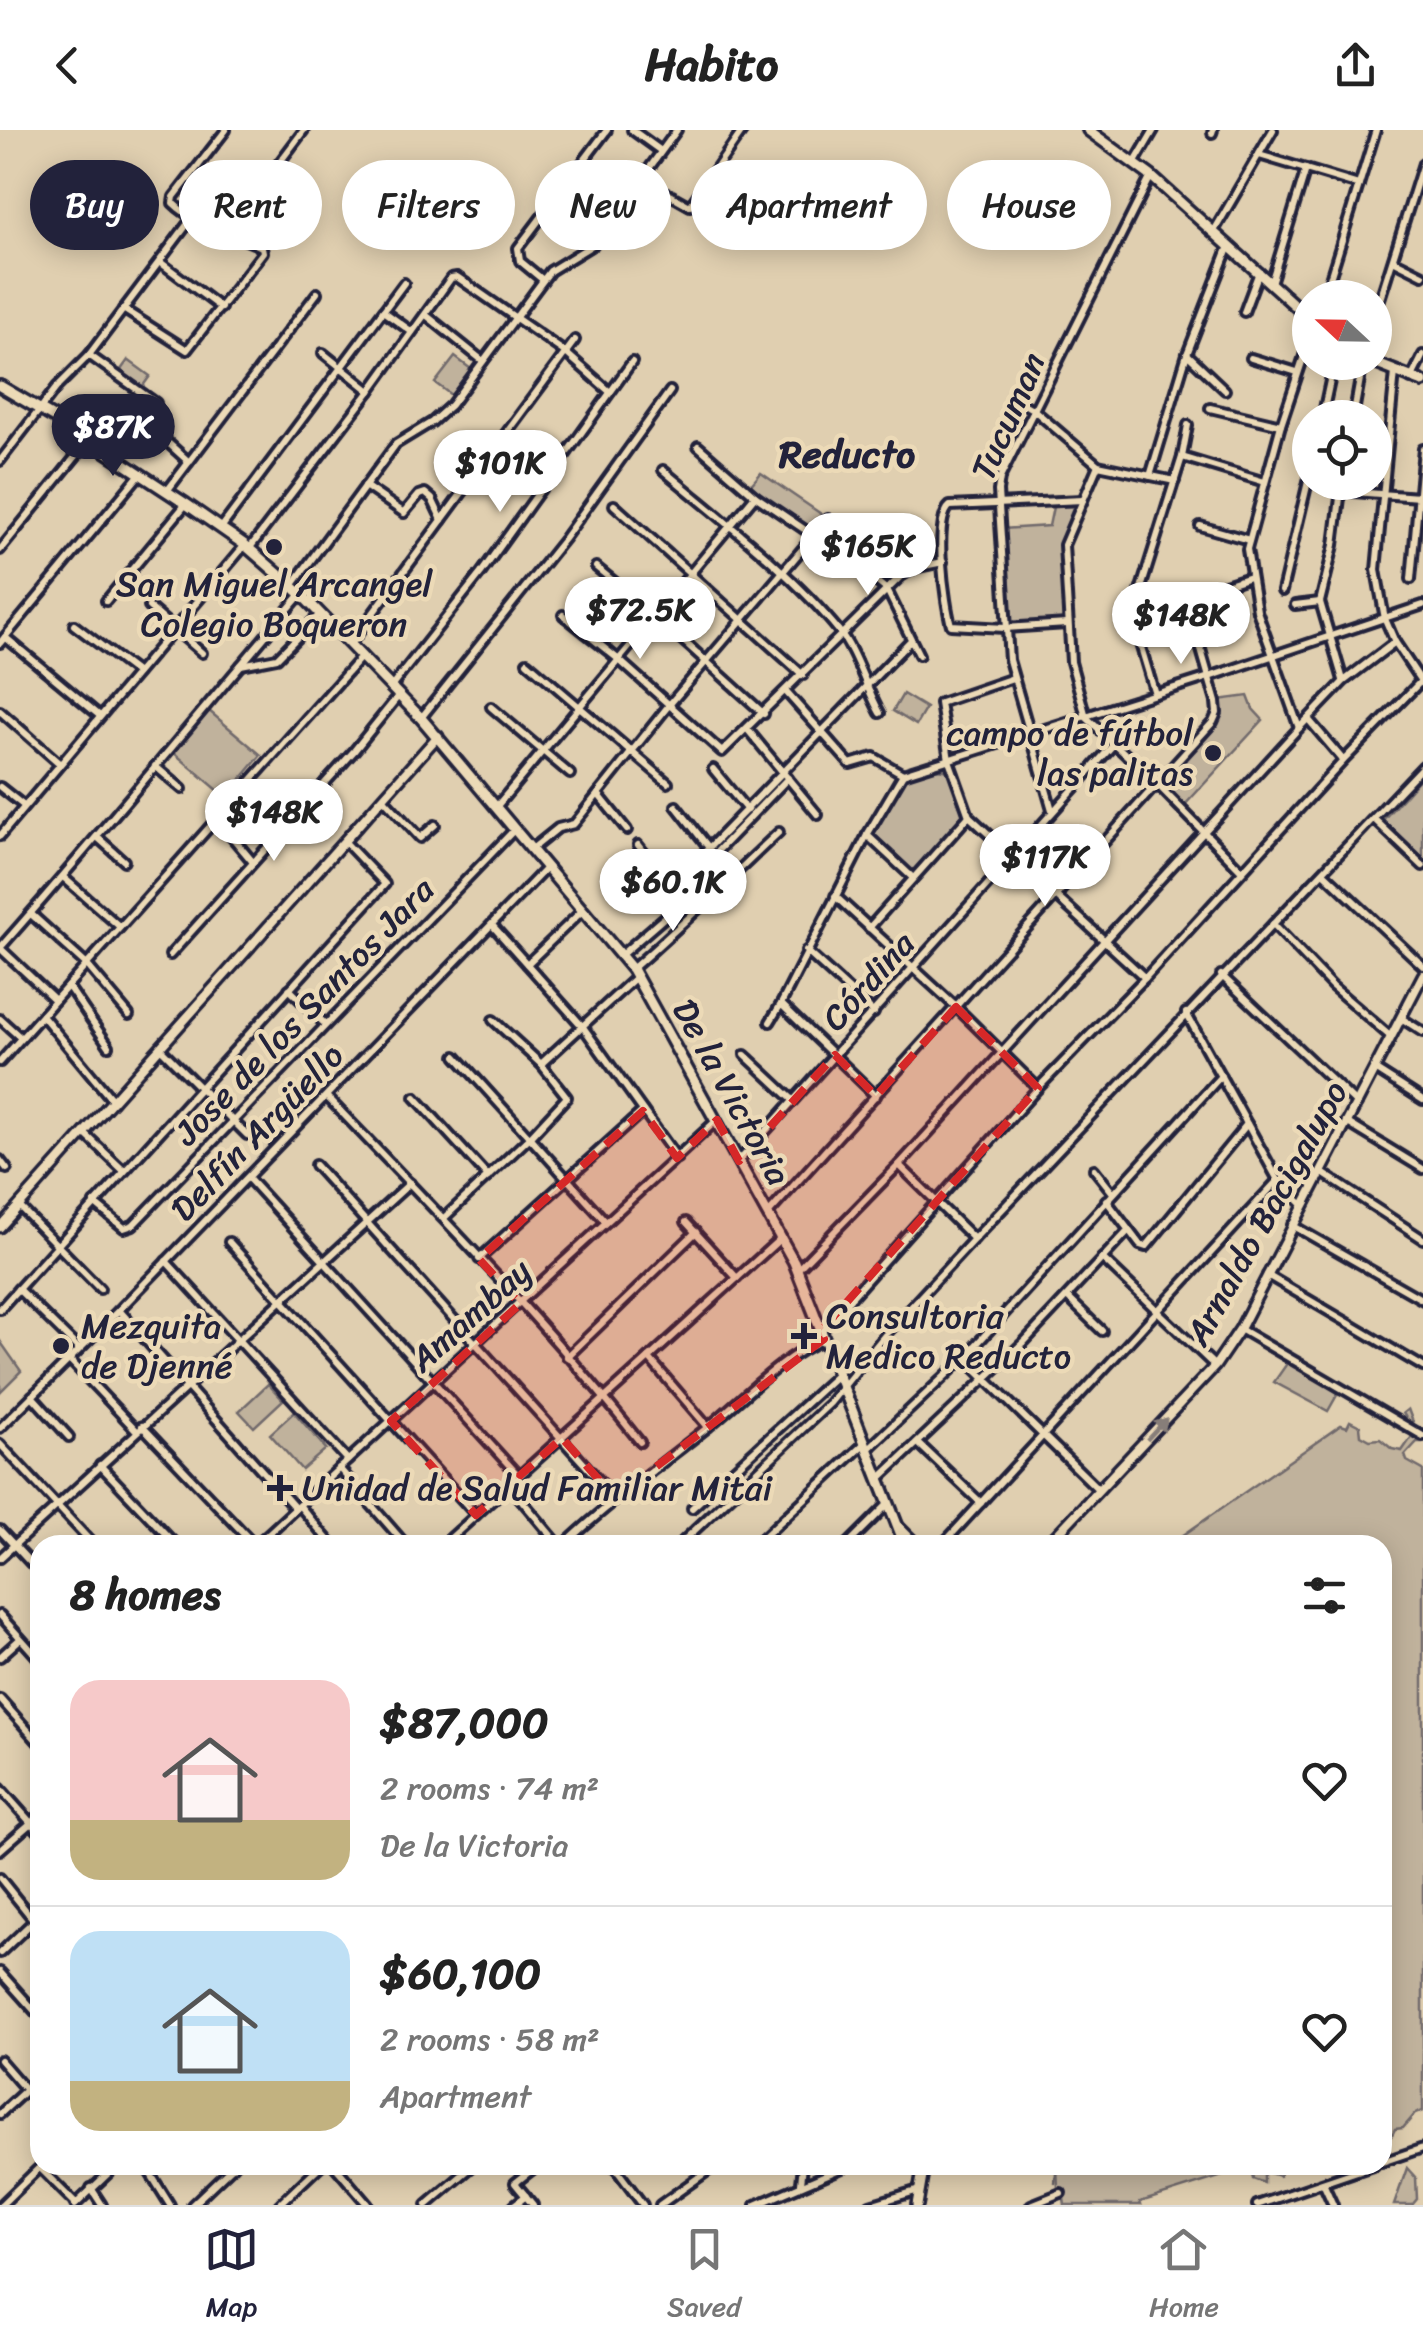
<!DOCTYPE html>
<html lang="en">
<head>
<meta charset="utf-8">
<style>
  :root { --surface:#fff; --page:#f2f2f2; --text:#222; --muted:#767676; --line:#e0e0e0; --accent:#22223b }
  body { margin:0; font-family:Sriracha,sans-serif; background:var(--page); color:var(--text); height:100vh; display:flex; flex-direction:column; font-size:38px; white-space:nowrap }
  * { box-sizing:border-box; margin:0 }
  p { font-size:32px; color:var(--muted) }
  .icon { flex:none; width:55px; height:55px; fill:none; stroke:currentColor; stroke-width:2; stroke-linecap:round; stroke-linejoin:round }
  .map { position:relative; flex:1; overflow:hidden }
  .panel { position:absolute; left:30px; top:1405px; width:1362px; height:640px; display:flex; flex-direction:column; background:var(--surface); border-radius:30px; box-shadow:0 5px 25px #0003 }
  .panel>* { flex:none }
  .banner { position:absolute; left:30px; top:30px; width:1365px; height:90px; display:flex; gap:20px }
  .needle { width:65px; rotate:292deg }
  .controls { position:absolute; left:1292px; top:150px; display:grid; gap:20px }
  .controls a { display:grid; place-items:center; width:100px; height:100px; border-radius:50%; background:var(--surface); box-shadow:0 5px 25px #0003; font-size:50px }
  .price { position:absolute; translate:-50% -85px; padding:0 22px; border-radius:35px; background:#fff; color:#222; font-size:32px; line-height:65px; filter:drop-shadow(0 2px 5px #0008) }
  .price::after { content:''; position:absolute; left:50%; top:60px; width:30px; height:22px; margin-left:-15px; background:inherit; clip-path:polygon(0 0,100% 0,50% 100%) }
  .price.active { background:var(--accent); color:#fff }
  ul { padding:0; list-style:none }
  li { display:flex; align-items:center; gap:30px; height:250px; padding:0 40px }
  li+li { border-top:2px solid var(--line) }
  li span { display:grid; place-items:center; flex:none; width:280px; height:200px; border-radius:30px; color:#555 }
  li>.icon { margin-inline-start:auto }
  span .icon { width:120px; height:120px; fill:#fffc; stroke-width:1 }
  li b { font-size:42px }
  h2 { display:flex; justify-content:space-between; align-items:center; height:120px; padding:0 40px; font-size:42px }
  .tag { padding:0 35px; border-radius:45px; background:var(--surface); box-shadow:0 5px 25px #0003; font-size:35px; line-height:90px }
  .tag.active { background:var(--accent); color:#fff }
  header { display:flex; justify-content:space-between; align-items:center; height:130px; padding:0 40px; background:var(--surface); font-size:45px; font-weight:700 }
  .dock { display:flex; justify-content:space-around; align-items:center; height:140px; border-top:2px solid var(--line); background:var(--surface); font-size:28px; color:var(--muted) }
  .dock a { display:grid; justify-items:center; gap:5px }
  .dock .active { color:var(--accent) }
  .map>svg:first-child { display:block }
  .green { fill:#c0b29c; stroke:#716a6c; stroke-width:2.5 }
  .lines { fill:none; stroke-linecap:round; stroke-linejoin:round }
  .stream { stroke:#686266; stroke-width:2.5 }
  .minor-casing { stroke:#22223b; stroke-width:14 }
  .tertiary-casing { stroke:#22223b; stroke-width:15 }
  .secondary-casing { stroke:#22223b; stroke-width:16 }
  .minor { stroke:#ecdab7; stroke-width:6 }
  .tertiary { stroke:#ecdab7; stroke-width:8 }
  .secondary { stroke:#ecdab7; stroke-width:9 }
  .oneway { fill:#877e79 }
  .marked { fill:#d62828; fill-opacity:0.2; stroke:#d62828; stroke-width:8; stroke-dasharray:20 12; stroke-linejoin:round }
  .poi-dot { fill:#22223b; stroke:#ecdab7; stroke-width:4 }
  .labels { text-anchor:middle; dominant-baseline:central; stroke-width:9; stroke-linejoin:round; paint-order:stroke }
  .street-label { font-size:35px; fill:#22223b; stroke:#ecdab7 }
  .poi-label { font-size:35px; fill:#22223b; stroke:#ecdab7; text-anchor:start }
  .neighbourhood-label { font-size:38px; font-weight:bold; fill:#22223b; stroke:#ecdab7 }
</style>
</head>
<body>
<header><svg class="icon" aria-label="back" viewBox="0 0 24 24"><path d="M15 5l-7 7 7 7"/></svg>Habito<svg class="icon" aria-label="share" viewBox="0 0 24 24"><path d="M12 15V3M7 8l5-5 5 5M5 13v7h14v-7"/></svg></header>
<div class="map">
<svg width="1423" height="2075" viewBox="0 0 1423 2075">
  <rect width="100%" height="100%" fill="#e0cfb0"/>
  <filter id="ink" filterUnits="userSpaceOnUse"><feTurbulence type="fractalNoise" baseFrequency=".01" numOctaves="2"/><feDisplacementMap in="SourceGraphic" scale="20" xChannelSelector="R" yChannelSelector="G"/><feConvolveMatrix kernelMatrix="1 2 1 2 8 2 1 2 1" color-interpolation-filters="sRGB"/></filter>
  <g filter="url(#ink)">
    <g class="green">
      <polygon points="455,227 471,239 451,265 435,253"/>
      <polygon points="128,230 150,246 140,260 118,244"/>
      <polygon points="761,343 827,388 814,404 749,357"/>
      <polygon points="1078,372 1060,412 1061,438 1067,439 1070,443 1062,466 1063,491 1007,494 1002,399 1049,396 1053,377"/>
      <polygon points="903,564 926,578 916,595 893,581"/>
      <polygon points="1248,566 1253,579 1263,590 1183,677 1159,653 1216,592 1218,570"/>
      <polygon points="208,580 261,625 226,667 173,622"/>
      <polygon points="929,638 951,641 963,686 912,742 871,704 901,652"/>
      <polygon points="1423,645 1423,730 1383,690"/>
      <polygon points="0,1211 21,1241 0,1262"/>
      <polygon points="1288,1232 1341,1258 1328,1281 1274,1252"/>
      <polygon points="268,1254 283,1270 254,1297 239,1281"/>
      <polygon points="1408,1279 1414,1295 1423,1305 1422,1312 1417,1312 1405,1325 1407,1331 1423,1340 1423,1981 1415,1984 1403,1998 1395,1999 1388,2013 1382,2011 1382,1415 1169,1415 1341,1295 1347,1297 1350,1291 1360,1296 1361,1305 1370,1310 1380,1309 1392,1319 1402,1321 1413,1305 1406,1303 1403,1293 1406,1288 1403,1283"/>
      <polygon points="294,1282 326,1319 302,1340 270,1304"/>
      <polygon points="1057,2035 1286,2035 1279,2046 1264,2041 1264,2053 1253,2049 1251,2037 1140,2072 1141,2075 1065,2075 1063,2062 1058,2059"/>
      <polygon points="1407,2038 1416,2048 1417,2069 1412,2075 1394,2075"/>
    </g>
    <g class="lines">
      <g class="stream">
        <polyline points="382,539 391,549"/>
        <polyline points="1055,2053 1057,2035"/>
      </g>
      <defs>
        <g id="minor">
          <polyline points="632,0 661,21"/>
          <polyline points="1212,3 1213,0"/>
          <polyline points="1259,25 1359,55"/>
          <polyline points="1134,34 1154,0"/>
          <polyline points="642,49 690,76 743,0"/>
          <polyline points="228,101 304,0"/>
          <polyline points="1214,101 1273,0"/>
          <polyline points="1393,130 1423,145"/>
          <polyline points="160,132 221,178"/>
          <polyline points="543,150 520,131 518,118 607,0"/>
          <polyline points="1271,153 1306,39"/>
          <polyline points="1324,168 1376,0"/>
          <path d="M123,179L187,220L263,122L262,117C233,103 195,95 173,73L174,67L226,0"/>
          <polyline points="383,181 412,202"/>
          <polyline points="1244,182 1259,142"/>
          <polyline points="426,185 483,231"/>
          <polyline points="1375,185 1423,33"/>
          <polyline points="323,223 370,261"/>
          <polyline points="1187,224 1225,260"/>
          <polyline points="89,225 156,273 143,290 189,332"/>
          <polyline points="1251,228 1297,242"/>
          <polyline points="1395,242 1376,440 1385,489 1395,512 1423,554"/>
          <polyline points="1411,249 1423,225"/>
          <polyline points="1015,269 1034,280 1098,335 1175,351"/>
          <polyline points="1210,278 1281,295"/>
          <polyline points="1322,288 1334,232"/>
          <polyline points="1353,288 1363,232"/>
          <polyline points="698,316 755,366 814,406 827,411 887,460 919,525"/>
          <polyline points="1182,327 1265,352"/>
          <polyline points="0,331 57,257 89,225 192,88"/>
          <polyline points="1098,335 1064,415 1071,532 1086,587 1156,653 1241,740"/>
          <path d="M663,340C722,390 791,442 839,501C854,518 867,560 880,583"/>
          <polyline points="1150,346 1187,224 1229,116"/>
          <polyline points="1342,352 1334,415 1320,472 1343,550"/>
          <polyline points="365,356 404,383 419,365 425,363 432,369 442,390"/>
          <polyline points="167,361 317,163"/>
          <polyline points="1341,361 1419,367"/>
          <polyline points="614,375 803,545"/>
          <polyline points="1200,396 1249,410"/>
          <polyline points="221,398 404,153"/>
          <polyline points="249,419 370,261 451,148 457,147 566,223 610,262"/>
          <polyline points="0,420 89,310"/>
          <polyline points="596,437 656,486 764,584"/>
          <polyline points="1411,449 1423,319"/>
          <polyline points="292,456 396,314 432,292 451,275 550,141 594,114 677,0"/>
          <polyline points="1282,461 1310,343"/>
          <polyline points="106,471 186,374"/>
          <polyline points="1295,475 1320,472"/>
          <polyline points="149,477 202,523"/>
          <polyline points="563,485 618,529 722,622 901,446 914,438 943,432"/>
          <path d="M1067,494L1005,498L951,495C945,473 933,390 950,376L1083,370"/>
          <polyline points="74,495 137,543"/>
          <polyline points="5,507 100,586"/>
          <polyline points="0,513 140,344"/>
          <polyline points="351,513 575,210"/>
          <polyline points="527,532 668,653"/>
          <polyline points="241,535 277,528 320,484"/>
          <polyline points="1013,548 940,573 949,630 969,686 1145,848"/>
          <polyline points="392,556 481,443 632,232"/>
          <polyline points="786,562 850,634 874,627 903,644 1209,547 1423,475"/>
          <polyline points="1155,564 1132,487 1182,327 1188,295"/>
          <polyline points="491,577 570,644"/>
          <polyline points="0,581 59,633"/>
          <polyline points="421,588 564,409 670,261"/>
          <polyline points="1308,589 1343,630"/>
          <polyline points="1299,598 1257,481 1247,419 1281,295 1310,208"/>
          <polyline points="748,600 818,685"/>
          <polyline points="155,636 182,659"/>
          <polyline points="713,639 747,680"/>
          <polyline points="0,657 24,676"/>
          <polyline points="598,664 627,700"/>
          <polyline points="384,669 420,708 435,695"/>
          <polyline points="497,676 755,366"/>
          <polyline points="676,676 709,718"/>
          <polyline points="1052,680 1009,530 998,361 1000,348 1151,46"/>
          <polyline points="217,689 252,731"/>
          <polyline points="1374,689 1423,736"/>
          <polyline points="867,705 913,748"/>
          <polyline points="0,706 245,415"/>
          <polyline points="97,707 124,731"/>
          <polyline points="638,715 672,759"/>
          <polyline points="532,719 558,698 574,694 669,575 828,389"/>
          <polyline points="1323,742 1423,836"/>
          <polyline points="63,747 120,797"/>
          <polyline points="671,757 911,510"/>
          <polyline points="835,766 956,877 1038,958"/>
          <polyline points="31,784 87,835 129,885"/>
          <polyline points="1273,794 1332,856 1391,907"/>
          <polyline points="492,795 583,897 677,1028"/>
          <polyline points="869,798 969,686"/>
          <polyline points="806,821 874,883"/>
          <polyline points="170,825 354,621 399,565"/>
          <polyline points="621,825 673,780 677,772 676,764 788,648"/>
          <polyline points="527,834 583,780"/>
          <path d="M632,839C683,795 730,748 779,702"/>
          <polyline points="1221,845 1357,974"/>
          <polyline points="68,856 109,916"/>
          <polyline points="289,859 325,894"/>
          <path d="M55,870L0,818C103,702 200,582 301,464"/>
          <polyline points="781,874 867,705 903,644"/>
          <polyline points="1186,883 1278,1050 1302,1074"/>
          <polyline points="42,885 113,971"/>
          <polyline points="1401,888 1423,902"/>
          <polyline points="0,889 21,908"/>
          <polyline points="770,892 781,874 876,966"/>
          <polyline points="160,918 247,1005"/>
          <polyline points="745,925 793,970"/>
          <polyline points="456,926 606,1092"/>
          <polyline points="0,932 362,526"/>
          <polyline points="541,934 636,847"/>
          <polyline points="1376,940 1423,970"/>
          <path d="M327,967C434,1079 544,1191 640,1312"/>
          <polyline points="415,967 488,1047"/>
          <polyline points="1346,992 1423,1039"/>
          <polyline points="84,1003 124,1041"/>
          <polyline points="0,1030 7,1039"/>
          <polyline points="739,1031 1113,615"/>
          <polyline points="315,1035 615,1368"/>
          <polyline points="899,1035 974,1109"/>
          <polyline points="1094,1039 1113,1063"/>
          <polyline points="1321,1042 1423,1109"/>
          <polyline points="248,1048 519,1346"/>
          <polyline points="1106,1070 1140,1115 1146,1117 1247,994"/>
          <polyline points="94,1073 124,1098 133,1095 515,699"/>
          <polyline points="19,1076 100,1159"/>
          <polyline points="768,1084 1213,592 1217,583 1216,572 1187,471 1189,467 1250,447"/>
          <polyline points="444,1088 530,1007 567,967 541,934 493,890"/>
          <polyline points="686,1092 737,1148"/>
          <polyline points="1292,1095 1423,1170"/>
          <polyline points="229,1112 476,1385"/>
          <polyline points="1102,1128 1215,1236"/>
          <polyline points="479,1129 643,981"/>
          <polyline points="166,1131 348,1330"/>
          <polyline points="797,1140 899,1035 1299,598 1344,551 1395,512"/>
          <polyline points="1267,1145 1423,1237"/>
          <polyline points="18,1159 79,1219"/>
          <polyline points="1067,1167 1102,1201"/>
          <polyline points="0,1179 385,754 346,713"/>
          <polyline points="119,1180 295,1378"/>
          <polyline points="1240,1199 1423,1306"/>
          <polyline points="822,1200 1038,958 1145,848 1344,630 1421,551"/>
          <polyline points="567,1227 696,1102"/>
          <polyline points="649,1228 708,1297"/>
          <polyline points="964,1228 1099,1360"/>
          <polyline points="69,1229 137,1301"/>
          <polyline points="32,1266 69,1307"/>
          <polyline points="142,1296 255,1415"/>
          <polyline points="0,1298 119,1180 547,737"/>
          <polyline points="918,1313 981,1373"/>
          <polyline points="0,1314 94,1415"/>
          <polyline points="868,1319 964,1228 1221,946"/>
          <polyline points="100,1335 176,1415"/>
          <polyline points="339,1338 406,1415"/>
          <polyline points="880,1348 1025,1211 1128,1101"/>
          <polyline points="509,1355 559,1415"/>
          <polyline points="299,1375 332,1415"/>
          <polyline points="692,1378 838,1244"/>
          <polyline points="0,1400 40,1443"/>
          <polyline points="256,1415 716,991"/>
          <polyline points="443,1415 781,1108"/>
          <path d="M564,1415C610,1372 659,1336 708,1297C745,1267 780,1228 824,1209"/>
          <polyline points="679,1415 830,1273 885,1205 974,1109 1423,636"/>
          <polyline points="755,1415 865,1313"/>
          <polyline points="847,1415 889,1373"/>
          <polyline points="942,1415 1278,1050"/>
          <polyline points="0,1428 410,1053"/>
          <polyline points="0,1485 40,1530"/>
          <polyline points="0,1527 20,1509"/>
          <polyline points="0,1569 40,1614"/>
          <polyline points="0,1658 40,1703"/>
          <polyline points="0,1720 40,1685"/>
          <polyline points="0,1748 40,1798"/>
          <polyline points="0,1823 40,1785"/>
          <polyline points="0,1842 40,1887"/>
          <polyline points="0,1930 26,1960"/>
          <polyline points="0,1984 40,1947"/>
          <polyline points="1382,2032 1423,2018"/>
          <polyline points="145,2035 170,2075"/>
          <polyline points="334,2035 368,2075"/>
          <polyline points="613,2035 643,2075"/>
          <polyline points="40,2038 76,2074"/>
          <polyline points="801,2053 803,2035"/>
          <polyline points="1323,2053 1333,2075"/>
          <polyline points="91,2058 102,2075"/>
          <polyline points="1,2075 42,2035"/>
          <polyline points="75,2075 117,2035"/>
          <polyline points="192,2075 234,2035"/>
          <polyline points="279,2075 321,2035"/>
          <polyline points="427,2075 474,2035"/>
          <polyline points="514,2075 526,2066"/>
          <polyline points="533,2075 515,2053 538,2035"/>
          <polyline points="660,2075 716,2035"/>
          <polyline points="756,2075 849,2035"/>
          <polyline points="870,2075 919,2060"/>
          <polyline points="1031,2075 1061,2063"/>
          <polyline points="1257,2075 1375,2035"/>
        </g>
        <g id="tertiary">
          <polyline points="0,1097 438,606"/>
          <polyline points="899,1397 917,1415"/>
          <polyline points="1047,1415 1215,1236 1240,1199 1423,845"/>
        </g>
        <g id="secondary">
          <polyline points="1088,0 1151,46 1310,189"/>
          <polyline points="1372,232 1423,252"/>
          <polyline points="0,256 58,290 186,374 245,415 301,464 421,588 632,839 794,1132 905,1415"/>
          <polyline points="917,2075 924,2035"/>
        </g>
      </defs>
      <use href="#minor" class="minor-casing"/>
      <use href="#tertiary" class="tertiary-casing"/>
      <use href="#secondary" class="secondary-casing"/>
      <use href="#minor" class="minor"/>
      <use href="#tertiary" class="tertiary"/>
      <use href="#secondary" class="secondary"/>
    </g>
    <defs><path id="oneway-solid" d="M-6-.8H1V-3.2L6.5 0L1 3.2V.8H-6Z" transform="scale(2.5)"/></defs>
    <use class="oneway" href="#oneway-solid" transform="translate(1157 1299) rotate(-47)"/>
  </g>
  <path class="marked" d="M956,877L1038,958L821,1201L824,1209L615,1368L562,1308L476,1385L391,1291L520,1174L479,1129L643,981L677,1028L717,990L739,1031L835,925L876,966Z"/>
  <g class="poi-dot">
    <circle cx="274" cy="417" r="10"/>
    <circle cx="1213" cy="623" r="10"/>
    <path d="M799 1191h10v10h10v10h-10v10h-10v-10h-10v-10h10z"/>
    <circle cx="61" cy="1216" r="10"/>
    <path d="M275 1343h10v10h10v10h-10v10h-10v-10h-10v-10h10z"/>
  </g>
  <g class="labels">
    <g class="street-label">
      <text transform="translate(1008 286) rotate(-66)">Tucuman</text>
      <text transform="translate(868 851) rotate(-48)">Córdina</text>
      <text transform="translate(304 881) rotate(-46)">Jose de los Santos Jara</text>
      <text transform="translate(732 962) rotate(61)">De la Victoria</text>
      <text transform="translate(257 1002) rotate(-46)">Delfín Argüello</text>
      <text transform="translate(1266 1083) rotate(-61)">Arnaldo Bacigalupo</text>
      <text transform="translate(470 1185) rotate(-42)">Amambay</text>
    </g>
    <g class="poi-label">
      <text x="274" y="454" text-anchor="middle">San Miguel Arcangel<tspan x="274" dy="40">Colegio Boqueron</tspan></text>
      <text x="1193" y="603" text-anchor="end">campo de fútbol<tspan x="1193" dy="40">las palitas</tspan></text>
      <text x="826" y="1186">Consultoria<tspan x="826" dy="40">Medico Reducto</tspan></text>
      <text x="81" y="1196">Mezquita<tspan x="81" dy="40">de Djenné</tspan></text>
      <text x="302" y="1358">Unidad de Salud Familiar Mitai</text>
    </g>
    <g class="neighbourhood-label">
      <text x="847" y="324">Reducto</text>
    </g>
  </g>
</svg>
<div class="controls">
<a><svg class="needle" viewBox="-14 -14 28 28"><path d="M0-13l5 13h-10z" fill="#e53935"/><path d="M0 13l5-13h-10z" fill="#767676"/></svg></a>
<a><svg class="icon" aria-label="locate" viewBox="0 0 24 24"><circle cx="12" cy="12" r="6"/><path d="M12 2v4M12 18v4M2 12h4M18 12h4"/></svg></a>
</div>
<b class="price active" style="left:113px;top:349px">$87K</b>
<b class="price" style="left:500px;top:385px">$101K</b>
<b class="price" style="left:868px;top:468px">$165K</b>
<b class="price" style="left:640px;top:532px">$72.5K</b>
<b class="price" style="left:1181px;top:537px">$148K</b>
<b class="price" style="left:274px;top:734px">$148K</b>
<b class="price" style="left:1045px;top:779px">$117K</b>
<b class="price" style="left:673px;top:804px">$60.1K</b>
<div class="banner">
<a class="tag active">Buy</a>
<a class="tag">Rent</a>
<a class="tag">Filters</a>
<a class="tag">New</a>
<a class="tag">Apartment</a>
<a class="tag">House</a>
</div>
<section class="panel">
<h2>8 homes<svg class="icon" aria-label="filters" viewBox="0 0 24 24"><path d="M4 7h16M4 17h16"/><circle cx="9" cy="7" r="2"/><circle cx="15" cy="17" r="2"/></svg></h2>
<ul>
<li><span style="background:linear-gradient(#f6c9c9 70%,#c2b280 0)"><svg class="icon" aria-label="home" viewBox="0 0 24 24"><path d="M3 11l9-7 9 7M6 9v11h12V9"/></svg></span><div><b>$87,000</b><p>2 rooms · 74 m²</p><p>De la Victoria</p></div><svg class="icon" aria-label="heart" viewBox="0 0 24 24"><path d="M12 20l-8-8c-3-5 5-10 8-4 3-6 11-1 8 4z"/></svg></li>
<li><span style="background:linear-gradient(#bfe0f5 75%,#c2b280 0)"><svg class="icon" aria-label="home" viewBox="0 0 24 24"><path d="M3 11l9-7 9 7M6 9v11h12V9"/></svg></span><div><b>$60,100</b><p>2 rooms · 58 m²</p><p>Apartment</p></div><svg class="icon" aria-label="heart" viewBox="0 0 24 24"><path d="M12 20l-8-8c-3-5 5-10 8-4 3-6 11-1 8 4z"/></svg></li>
</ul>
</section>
</div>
<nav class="dock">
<a class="active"><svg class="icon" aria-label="map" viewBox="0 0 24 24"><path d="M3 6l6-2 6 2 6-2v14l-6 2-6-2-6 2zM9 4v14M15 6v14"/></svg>Map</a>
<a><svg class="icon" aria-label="saved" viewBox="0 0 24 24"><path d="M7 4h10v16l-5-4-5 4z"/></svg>Saved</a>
<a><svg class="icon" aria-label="home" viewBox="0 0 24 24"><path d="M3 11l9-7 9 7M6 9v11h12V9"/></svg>Home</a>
</nav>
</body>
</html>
